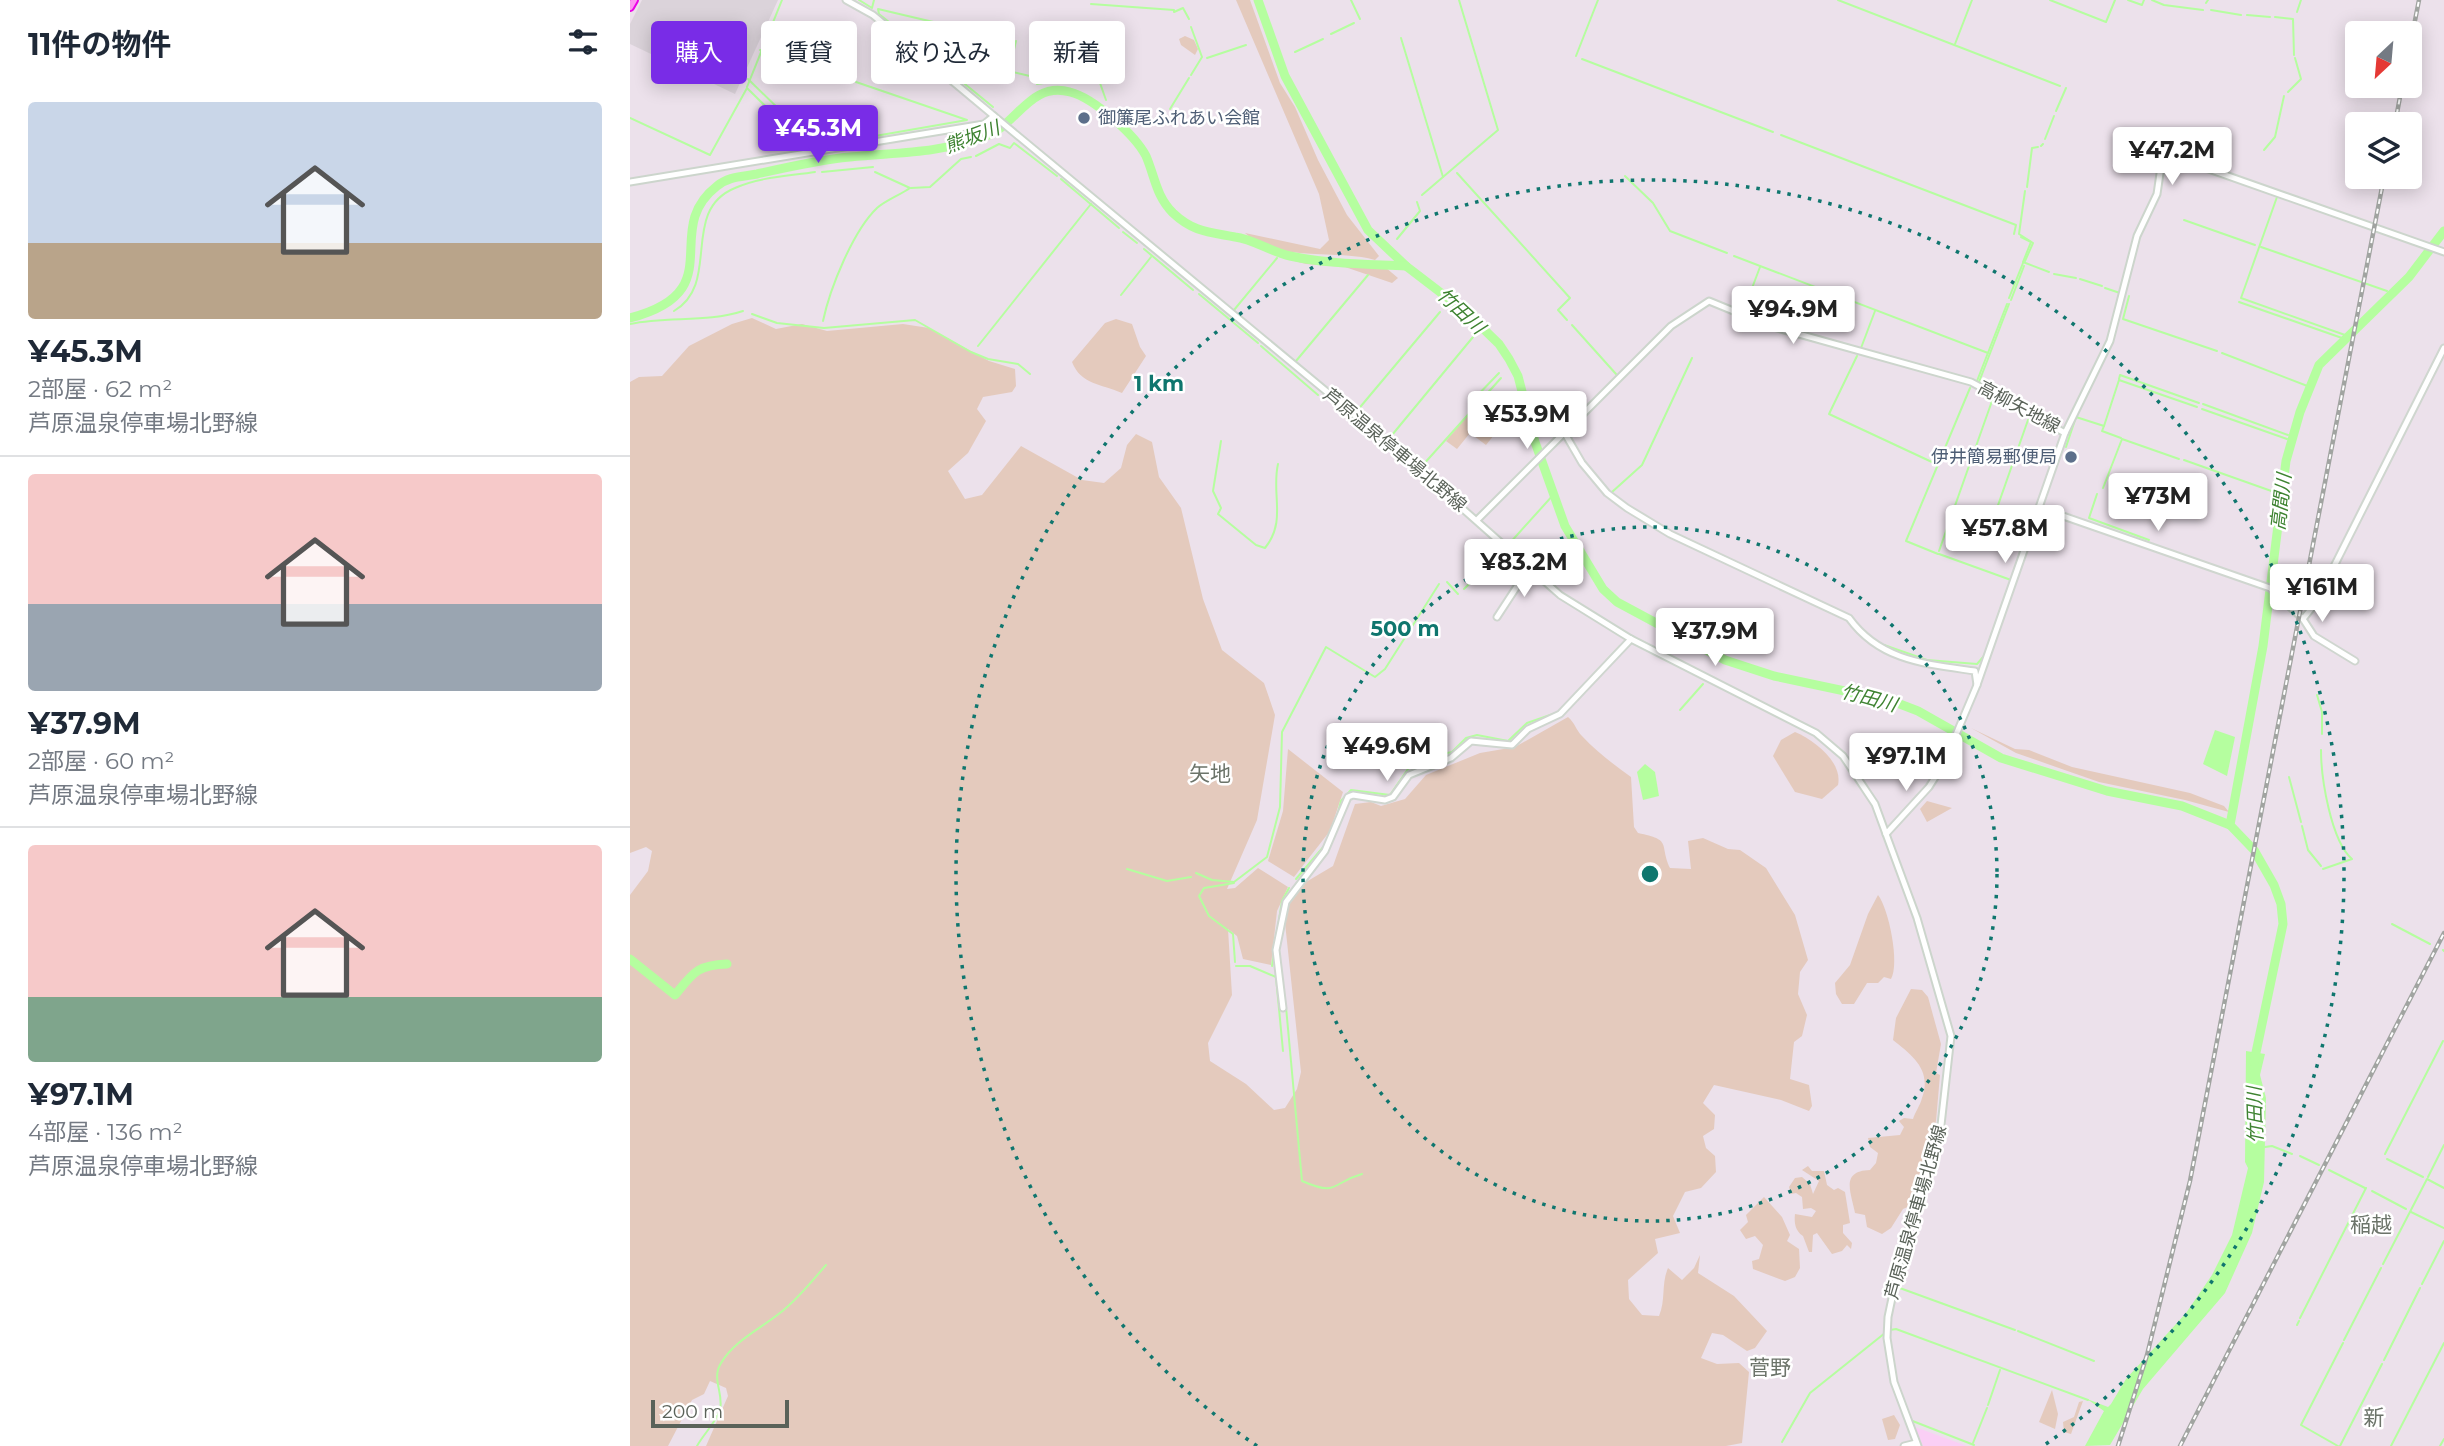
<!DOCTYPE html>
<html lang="ja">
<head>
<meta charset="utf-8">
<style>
  :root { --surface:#fff; --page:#f6f6f7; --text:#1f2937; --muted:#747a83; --line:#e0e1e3; --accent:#792ce7 }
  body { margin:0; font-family:Montserrat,"Noto Sans JP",sans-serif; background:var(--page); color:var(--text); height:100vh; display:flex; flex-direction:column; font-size:26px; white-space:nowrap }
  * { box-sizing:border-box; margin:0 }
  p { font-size:23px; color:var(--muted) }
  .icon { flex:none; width:38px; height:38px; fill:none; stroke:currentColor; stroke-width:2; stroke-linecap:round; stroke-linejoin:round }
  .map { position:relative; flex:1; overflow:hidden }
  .panel { display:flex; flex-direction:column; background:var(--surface); width:630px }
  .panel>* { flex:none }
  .guide { position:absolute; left:21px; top:21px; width:665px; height:63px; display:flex; gap:14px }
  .needle { width:46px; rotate:206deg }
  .buttons { position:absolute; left:1715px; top:21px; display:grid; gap:14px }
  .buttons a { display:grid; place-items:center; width:77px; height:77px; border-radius:7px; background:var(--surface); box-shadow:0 4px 18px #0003; font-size:35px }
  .scale { position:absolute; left:21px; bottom:18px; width:138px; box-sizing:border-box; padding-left:7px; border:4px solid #5a6259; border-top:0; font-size:19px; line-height:24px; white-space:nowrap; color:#5a6259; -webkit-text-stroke:5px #fff; paint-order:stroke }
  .price { position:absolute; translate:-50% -60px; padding:0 16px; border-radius:7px; background:#fff; color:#222; font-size:23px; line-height:46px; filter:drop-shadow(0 2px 4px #0008) }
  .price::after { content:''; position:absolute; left:50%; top:42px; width:21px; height:16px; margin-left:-10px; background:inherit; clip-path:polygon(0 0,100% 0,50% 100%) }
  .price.selected { background:var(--accent); color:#fff }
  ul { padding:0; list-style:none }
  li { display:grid; align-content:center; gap:14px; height:371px; padding:0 28px }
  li+li { border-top:2px solid var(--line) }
  li span { display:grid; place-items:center; height:217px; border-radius:7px; color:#555 }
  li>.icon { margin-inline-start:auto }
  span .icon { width:126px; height:126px; fill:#fffc; stroke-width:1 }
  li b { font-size:30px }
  h2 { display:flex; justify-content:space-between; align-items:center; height:84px; padding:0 28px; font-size:30px }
  .pill { padding:0 24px; border-radius:7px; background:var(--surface); box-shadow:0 4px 18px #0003; font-size:24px; line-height:63px }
  .pill.selected { background:var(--accent); color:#fff }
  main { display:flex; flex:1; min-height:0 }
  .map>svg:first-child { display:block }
  .industrial { fill:#dbd3da }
  .green { fill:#e4cabd }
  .sand { fill:#facff5 }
  .water { fill:#b5fe9f }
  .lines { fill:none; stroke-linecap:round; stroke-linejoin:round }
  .stream { stroke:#b5fe9f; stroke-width:2 }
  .river { stroke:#b5fe9f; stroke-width:9 }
  .tertiary-casing { stroke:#cfd6cf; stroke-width:9 }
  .secondary-casing { stroke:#ccd5cc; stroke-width:9 }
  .trunk-casing { stroke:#eb02e6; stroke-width:10 }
  .tertiary { stroke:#fff; stroke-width:5 }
  .secondary { stroke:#fff; stroke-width:5 }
  .trunk { stroke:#fd96f1; stroke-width:6 }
  .rail-casing { stroke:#a1a4a1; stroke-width:4.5 }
  .rail { stroke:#fff; stroke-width:2; stroke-dasharray:5; stroke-linecap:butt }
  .ring { fill:none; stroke:#0f766e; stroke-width:3.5; stroke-dasharray:3.5 7 }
  .service-dot { fill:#5c6f8a; stroke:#fff; stroke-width:2.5 }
  .labels { text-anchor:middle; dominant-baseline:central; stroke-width:5; stroke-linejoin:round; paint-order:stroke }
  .service-label { font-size:18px; fill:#4e5e75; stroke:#fff; text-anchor:start }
  .street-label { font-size:18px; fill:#5a6259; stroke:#fff }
  .water-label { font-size:19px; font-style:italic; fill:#3e8331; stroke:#fff }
  .quarter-label { font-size:21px; fill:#6c746a; stroke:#fff }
  .centre { fill:#0f766e; stroke:#fff; stroke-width:3.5 }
  .ring-label { font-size:21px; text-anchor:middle; font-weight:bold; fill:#0f766e; stroke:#fff; stroke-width:5; stroke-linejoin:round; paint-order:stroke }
</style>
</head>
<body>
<main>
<section class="panel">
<h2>11件の物件<svg class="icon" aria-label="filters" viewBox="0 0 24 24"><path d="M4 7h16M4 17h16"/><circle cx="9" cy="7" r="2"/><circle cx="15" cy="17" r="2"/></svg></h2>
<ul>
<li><span style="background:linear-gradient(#c9d6e8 65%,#b9a48a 0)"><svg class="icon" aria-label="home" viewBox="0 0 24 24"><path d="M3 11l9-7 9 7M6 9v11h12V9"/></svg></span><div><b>¥45.3M</b><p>2部屋 · 62 m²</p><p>芦原温泉停車場北野線</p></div></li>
<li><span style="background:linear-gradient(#f6c9c9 60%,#9aa5b1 0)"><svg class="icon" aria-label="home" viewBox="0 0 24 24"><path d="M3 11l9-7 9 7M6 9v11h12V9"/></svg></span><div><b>¥37.9M</b><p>2部屋 · 60 m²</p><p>芦原温泉停車場北野線</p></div></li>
<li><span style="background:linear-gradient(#f6c9c9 70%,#7fa58c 0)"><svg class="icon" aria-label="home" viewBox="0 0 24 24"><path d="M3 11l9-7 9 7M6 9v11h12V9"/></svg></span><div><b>¥97.1M</b><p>4部屋 · 136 m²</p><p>芦原温泉停車場北野線</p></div></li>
</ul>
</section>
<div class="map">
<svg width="1814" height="1446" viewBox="0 0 1814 1446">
  <rect width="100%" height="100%" fill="#ece1eb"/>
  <polygon class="industrial" points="12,0 148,0 105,94 0,44 0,24"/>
  <g class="green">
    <path d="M606,0H620L650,83L665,107L688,160L717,215L749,256L745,260C708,249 646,263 615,233L690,249L699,240L689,194Z"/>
    <polygon points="555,36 564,40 568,49 565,55 551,45 549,39"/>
    <polygon points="655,256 685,262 755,267 768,278 762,283 715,267 676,264 649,257"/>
    <path d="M122,318L146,329L172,324L197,331L273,324L299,328L359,361L385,369L386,386L382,392L353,397L347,409L356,421L338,453L318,471L335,499L352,495L391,446L452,480L474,483L491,468L497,445L506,434L522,442L529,477L551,508L573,599L592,650L634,683L645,715L627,820L597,889L605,888L628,868L658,887L647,911L641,965L613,959L607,936L598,929L602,995L578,1043L580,1061L616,1084L644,1110L655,1108L667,1089L671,1072L655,923L658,906L676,882L703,866L725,804L741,802L751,806L775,799L796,775L850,753L885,747L938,717C945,723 946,730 952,736C967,752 983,764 1001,777L1004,827L1008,833C1043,840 1029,844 1040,868L1061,869L1058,841L1073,838L1098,849L1110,850L1136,868L1165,915L1178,960L1170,972L1168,994L1177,1015L1172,1036L1164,1042L1160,1079L1179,1085L1182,1106L1179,1111L1151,1100L1084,1085L1073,1103L1085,1115L1084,1129L1073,1136L1076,1148L1085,1156L1086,1172L1071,1188L1055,1192L1043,1216L1050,1233L1025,1239L1028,1253L998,1280L999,1299L1012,1315L1029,1316C1036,1300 1031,1284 1038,1268L1052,1280L1064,1268L1070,1255L1068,1273L1104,1296L1137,1331L1125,1348L1117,1351L1093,1335L1082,1333L1071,1358L1087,1364L1109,1363L1119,1372L1112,1443L1096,1446H76L98,1396L96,1388L80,1381L74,1394L62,1400L38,1446H0V895L18,871L22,851L16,847L0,853V382L9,377L32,376L59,346L102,324Z"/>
    <path d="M486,319L502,324L510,347L516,356L492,393C472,384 451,385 442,362L475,323Z"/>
    <polygon points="839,414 864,435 856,445 840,433 827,449 816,441"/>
    <polygon points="1341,728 1385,749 1399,750 1442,767 1560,793 1594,806 1599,812 1555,800 1469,782 1386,753"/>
    <path d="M1165,732C1184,740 1213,762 1208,785L1192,799L1165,792L1143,756L1151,740Z"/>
    <polygon points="658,749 713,792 700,831 664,877 638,861 653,811"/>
    <polygon points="1297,801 1322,808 1297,822 1290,809"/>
    <path d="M1248,895C1259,909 1270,964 1261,979L1254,977L1248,983H1237L1224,1004H1212L1206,994L1205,983L1220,965L1238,914Z"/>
    <path d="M1281,989L1292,990L1298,997L1311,1044L1306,1073L1310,1075L1306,1121L1280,1206L1273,1209L1261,1228L1252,1234L1237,1227L1235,1215L1225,1213C1221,1192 1210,1171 1240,1170L1246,1163L1248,1153L1240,1147L1238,1138L1270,1135L1274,1127L1269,1121L1274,1118L1283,1119C1285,1112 1290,1106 1292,1098C1302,1070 1283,1056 1263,1040L1266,1018Z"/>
    <path d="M1178,1166L1182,1171H1194L1197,1185L1204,1190L1208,1188L1215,1192L1220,1223L1213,1225V1233L1222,1243L1221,1249L1217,1245L1212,1251L1202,1254L1187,1233L1183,1235L1182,1252H1179L1173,1236C1165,1231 1164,1222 1165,1214L1182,1217L1186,1211L1181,1208L1173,1209L1172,1197L1166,1193L1161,1194L1159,1187L1165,1178L1172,1177L1180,1184L1183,1194L1189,1181L1172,1170Z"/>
    <polygon points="1134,1197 1152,1217 1160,1235 1157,1241 1169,1249 1170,1268 1165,1277 1155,1281 1123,1269 1122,1261 1129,1259 1133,1245 1125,1236 1116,1239 1110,1230 1118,1222 1116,1215"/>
    <polygon points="1422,1390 1428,1414 1425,1429 1409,1422"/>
    <polygon points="1453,1401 1441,1434 1434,1432 1433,1422 1444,1417 1449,1402"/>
    <polygon points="1264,1415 1270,1425 1265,1439 1258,1440 1252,1419"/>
  </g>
  <polygon class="sand" points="1285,1427 1337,1446 1293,1446"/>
  <g class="water">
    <polygon points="1585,730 1605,737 1597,776 1573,764"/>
    <polygon points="1015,764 1025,772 1029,796 1013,800 1007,772"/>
    <polygon points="1616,1051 1635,1054 1630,1075 1636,1098 1634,1182 1622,1233 1595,1293 1513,1389 1480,1445 1455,1446 1474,1411 1457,1399 1478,1407 1481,1404 1496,1379 1556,1313 1582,1275 1602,1235 1618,1168 1615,1162"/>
  </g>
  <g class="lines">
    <g class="stream">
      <polyline points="229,0 242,8 244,0"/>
      <polyline points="721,0 730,19"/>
      <polyline points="1208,0 1430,86"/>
      <polyline points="1420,0 1476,22 1485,0"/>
      <polyline points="1498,0 1512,5 1514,0"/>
      <polyline points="1522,0 1534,5 1573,10"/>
      <polyline points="1576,3 1578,0"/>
      <polyline points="461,4 544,10 544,12 553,8 559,19"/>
      <polyline points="1581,10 1611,15"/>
      <polyline points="1667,12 1671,0"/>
      <polyline points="1617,15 1640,17"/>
      <polyline points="1645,17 1663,19 1664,55"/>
      <polyline points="701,34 724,23"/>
      <polyline points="771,38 813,177 792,195"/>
      <path d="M386,41L379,71L404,77L407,84L427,81C434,68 441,59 457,65"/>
      <polyline points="285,43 249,14 248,9 380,40"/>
      <polyline points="1325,44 1342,0"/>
      <polyline points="292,49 363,107"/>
      <polyline points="130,50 220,81"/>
      <polyline points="665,52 693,39"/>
      <polyline points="946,56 968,0"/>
      <polyline points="577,58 616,45"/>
      <polyline points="952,59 1143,132"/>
      <polyline points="465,69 476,100"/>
      <polyline points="561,75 572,57 561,27"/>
      <polyline points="118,79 187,146 198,144"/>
      <polyline points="117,87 152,0"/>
      <polyline points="1658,92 1671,79 1665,58"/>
      <polyline points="540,109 559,78"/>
      <polyline points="1426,111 1436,88"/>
      <polyline points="0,118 80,155 117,88 179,149"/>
      <polyline points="1151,135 1386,225 1384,234"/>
      <polyline points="1415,139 1424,116"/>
      <polyline points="205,143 337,120 226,82"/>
      <polyline points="1411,146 1413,144"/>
      <polyline points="1634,150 1645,137 1654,96"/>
      <polyline points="346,156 369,144 380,148 384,143 427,176"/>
      <polyline points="192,172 243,167"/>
      <polyline points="827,173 940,298 928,310 937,320"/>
      <polyline points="995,176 1023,203 1040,231 1097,253"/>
      <polyline points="813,177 868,130 829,0"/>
      <polyline points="431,179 489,228"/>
      <polyline points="1397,187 1402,148 1408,147"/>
      <polyline points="281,188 300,187 331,159 341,157"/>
      <polyline points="1647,197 1611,298 1715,335"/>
      <polyline points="1554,220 1625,245"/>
      <polyline points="493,232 507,243"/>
      <polyline points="1391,237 1401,242 1393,262 1419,272"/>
      <polyline points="767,239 790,211 787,202"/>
      <polyline points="1631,247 1757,291"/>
      <polyline points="514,249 563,290"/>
      <polyline points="1104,256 1358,353"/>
      <polyline points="1395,261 1403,243 1389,234 1395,191"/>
      <polyline points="1424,274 1446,278"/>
      <polyline points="1450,279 1472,286"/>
      <polyline points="1475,288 1490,293"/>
      <polyline points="569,294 628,343"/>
      <polyline points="491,295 521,257"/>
      <polyline points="1499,296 1493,319 1587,351"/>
      <polyline points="1379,298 1393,263"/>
      <polyline points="1381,300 1394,266"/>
      <polyline points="1609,302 1712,338"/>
      <polyline points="604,310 647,258"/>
      <path d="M44,311C92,283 49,211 105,188C129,177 159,176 185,172"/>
      <polyline points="1113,312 1130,267"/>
      <polyline points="122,314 147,323 194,328 285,320 341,352 358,359 388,364 400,374"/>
      <path d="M193,321C200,288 223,231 247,208C256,200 270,195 280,188L245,172"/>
      <path d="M0,324C38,316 77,323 113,311"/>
      <polyline points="942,325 986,374"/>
      <polyline points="348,346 461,204"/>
      <polyline points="631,346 688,395"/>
      <polyline points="1231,348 1245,311"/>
      <polyline points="1592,353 1680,387"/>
      <polyline points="1227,356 1199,414 1304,463"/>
      <polyline points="666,361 738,275"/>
      <polyline points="1489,379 1490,375 1569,403"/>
      <polyline points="1349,382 1379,304"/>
      <polyline points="1373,396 1347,381 1377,304"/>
      <polyline points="1382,401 1409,416"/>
      <polyline points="841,402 869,373"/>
      <polyline points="1573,404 1658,435"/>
      <polyline points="1572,409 1657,439"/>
      <polyline points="726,412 810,312"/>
      <polyline points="1474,426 1489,380 1567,407"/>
      <polyline points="762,435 843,337"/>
      <path d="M591,441L583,491L591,508L588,514L626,545L635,548C657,521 641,494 648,464"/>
      <polyline points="1436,447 1446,417 1474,426 1472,431 1491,438"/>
      <polyline points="1554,460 1647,493"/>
      <polyline points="792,466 871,378"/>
      <polyline points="1473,488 1492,439 1549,459"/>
      <polyline points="982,492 1012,465 1062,358"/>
      <polyline points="1467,494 1459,518 1519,540"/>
      <polyline points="1360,528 1398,420"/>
      <polyline points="879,544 924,494"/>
      <polyline points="1309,551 1362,401"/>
      <polyline points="1308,554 1276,541 1340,388"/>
      <polyline points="1309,554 1381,580"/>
      <polyline points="817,582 828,594"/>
      <polyline points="834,589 871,553"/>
      <polyline points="1254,645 1297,660 1347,664 1354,656 1377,590"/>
      <polyline points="1687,695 1692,712 1692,734"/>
      <polyline points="940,700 990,646"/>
      <polyline points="1050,710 1073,684"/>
      <path d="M1691,750C1691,778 1701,841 1722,859L1693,869"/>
      <polyline points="1659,777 1671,822"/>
      <polyline points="707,817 711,801 721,790 760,795 778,769 798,757 822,752 836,738 847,735 878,741 897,723 926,713"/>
      <polyline points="1672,826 1678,850 1691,866"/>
      <polyline points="497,869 537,881 561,877"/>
      <polyline points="566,873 582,880 604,882 637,857 650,807 652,732 696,647 745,677 755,669 809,584"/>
      <polyline points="666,879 695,845"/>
      <polyline points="604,883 574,888 569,896 579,916 603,934 605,962"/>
      <polyline points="1762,924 1800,944"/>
      <polyline points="1813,950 1814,951"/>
      <polyline points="606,966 620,966 646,977 653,1051"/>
      <polyline points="642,966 652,901 659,888"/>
      <path d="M656,1007L672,1181C709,1197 700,1183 732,1174"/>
      <polyline points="1635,1147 1642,1146 1662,1154"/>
      <polyline points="1755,1154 1813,1041"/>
      <polyline points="1670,1156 1689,1165"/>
      <polyline points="1757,1159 1793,1177"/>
      <polyline points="1699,1170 1735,1188"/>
      <polyline points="1798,1177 1814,1145"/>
      <polyline points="1742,1191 1776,1209"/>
      <polyline points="1781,1212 1814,1228"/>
      <polyline points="1753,1264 1797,1179 1814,1188"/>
      <polyline points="1792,1284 1814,1241"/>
      <polyline points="1267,1287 1385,1330"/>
      <polyline points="1670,1318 1736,1188"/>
      <polyline points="1667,1325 1669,1321"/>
      <polyline points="1260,1330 1266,1329 1458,1400"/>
      <polyline points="1388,1331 1464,1361"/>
      <polyline points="1714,1340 1751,1268"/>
      <polyline points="1754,1360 1790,1288"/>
      <polyline points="1358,1405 1370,1370"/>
      <polyline points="1280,1420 1344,1445"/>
      <polyline points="1152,1442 1180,1393 1255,1333"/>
      <polyline points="1343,1443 1357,1408"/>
      <path d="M67,1446C73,1435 86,1422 90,1410C94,1393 81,1379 91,1363C105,1339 136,1326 156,1308C171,1295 183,1280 196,1265"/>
      <polyline points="1708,1446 1671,1425 1713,1343"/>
      <polyline points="1710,1446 1752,1364"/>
      <polyline points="1761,1446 1814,1343"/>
      <polyline points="1810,1446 1814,1439"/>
    </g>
    <g class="river">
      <polyline points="628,0 655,76 738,230 776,266 836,312 869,344 879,359 888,376 905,442 935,526 973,589 987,602 1095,660 1144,676 1262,701 1288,711 1371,758 1477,791 1552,806 1600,825 1624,850 1644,885 1651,904 1653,924 1624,1062"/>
      <path d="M0,318C103,291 29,231 87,186C99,176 112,177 127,174C158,167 188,160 220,157C271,152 306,154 356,136C387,125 400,81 440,92C464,98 505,135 516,156C525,177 526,196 543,213C563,232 579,232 605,237C623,239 641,252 660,256C697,264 738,264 776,266"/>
      <polyline points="1600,825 1633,646 1656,461 1670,412 1689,365 1779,277 1814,231"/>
      <path d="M0,959L45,995C63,973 67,965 97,964"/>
    </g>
    <defs>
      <g id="tertiary">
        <polyline points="216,0 243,15 364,116"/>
        <path d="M934,432L952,463L977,493L997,508L1040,534L1219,618C1250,661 1296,664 1345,671L1347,685"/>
        <polyline points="1410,508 1640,588 1673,619 1684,636 1725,661"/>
        <polyline points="867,617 899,568"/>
        <polyline points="1673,619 1685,604 1814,348"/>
        <polyline points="1256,834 1299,787 1314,763 1347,685 1435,433"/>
        <polyline points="653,1008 646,950 656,902 695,851 718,797 723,795 755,800 763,797 779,775 821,758 841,741 882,745 898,729 930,714 1001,639"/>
      </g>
      <g id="secondary">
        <polyline points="0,182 354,124 364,116 755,440 930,595 1001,639 1186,733 1213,756 1245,804 1256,834 1287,918 1321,1036 1310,1134 1273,1246 1258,1317 1257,1338 1264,1382 1288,1446"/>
        <polyline points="847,520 1041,326 1079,301 1140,326 1341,382 1435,433 1480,341 1507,236 1527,194 1533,153 1814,252"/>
        <polyline points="1274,1446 1286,1443"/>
      </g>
      <polyline id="trunk" points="0,7 4,0"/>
    </defs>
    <use href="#tertiary" class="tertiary-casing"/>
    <use href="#secondary" class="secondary-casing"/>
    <use href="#trunk" class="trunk-casing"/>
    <use href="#tertiary" class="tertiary"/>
    <use href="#secondary" class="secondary"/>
    <use href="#trunk" class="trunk"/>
    <defs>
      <g id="rail">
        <polyline points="1780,46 1789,0"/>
        <polyline points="1765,124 1772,86"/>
        <polyline points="1488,1446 1517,1355 1560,1181 1754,177"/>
        <polyline points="1550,1446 1814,933"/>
      </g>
    </defs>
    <use href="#rail" class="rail-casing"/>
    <use href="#rail" class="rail"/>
  </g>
  <g class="ring">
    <circle cx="1020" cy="874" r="347"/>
    <path d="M627 1446A694 694 0 1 1 1413 1446"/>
  </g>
  <g class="service-dot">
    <circle cx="454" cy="118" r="7"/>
    <circle cx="1441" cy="457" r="7"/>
  </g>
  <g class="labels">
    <g class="service-label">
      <text x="468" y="118">御簾尾ふれあい会館</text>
      <text x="1427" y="457" text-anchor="end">伊井簡易郵便局</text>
    </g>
    <g class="street-label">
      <text transform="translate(1389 407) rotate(28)">高柳矢地線</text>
      <text transform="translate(765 450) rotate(40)">芦原温泉停車場北野線</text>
      <text transform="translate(1286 1212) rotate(-74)">芦原温泉停車場北野線</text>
    </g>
    <g class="water-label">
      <text transform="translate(342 137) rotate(-21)">熊坂川</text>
      <text transform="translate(831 311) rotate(43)">竹田川</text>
      <text transform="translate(1651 502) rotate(-83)">高間川</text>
      <text transform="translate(1239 698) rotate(15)">竹田川</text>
      <text transform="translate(1625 1115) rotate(-92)">竹田川</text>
    </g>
    <g class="quarter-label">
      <text x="580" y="773">矢地</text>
      <text x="1741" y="1224">稲越</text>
      <text x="1140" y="1367">菅野</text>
      <text x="1744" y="1417">新</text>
    </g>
  </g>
  <circle cx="1020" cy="874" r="10" class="centre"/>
  <g class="ring-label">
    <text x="529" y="391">1 km</text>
    <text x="775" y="636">500 m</text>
  </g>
</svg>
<div class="buttons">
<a><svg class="needle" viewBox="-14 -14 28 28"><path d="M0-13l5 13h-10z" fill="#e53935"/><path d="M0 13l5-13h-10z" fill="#747a83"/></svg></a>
<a><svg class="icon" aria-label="layers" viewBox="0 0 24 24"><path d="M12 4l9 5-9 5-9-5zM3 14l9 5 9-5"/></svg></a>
</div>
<div class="scale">200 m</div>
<b class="price selected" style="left:188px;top:165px">¥45.3M</b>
<b class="price" style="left:1542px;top:187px">¥47.2M</b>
<b class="price" style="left:1163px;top:346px">¥94.9M</b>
<b class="price" style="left:897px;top:451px">¥53.9M</b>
<b class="price" style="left:1528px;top:533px">¥73M</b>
<b class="price" style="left:1375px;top:565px">¥57.8M</b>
<b class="price" style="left:894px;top:599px">¥83.2M</b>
<b class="price" style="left:1692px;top:624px">¥161M</b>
<b class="price" style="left:1085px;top:668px">¥37.9M</b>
<b class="price" style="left:757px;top:783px">¥49.6M</b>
<b class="price" style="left:1276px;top:793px">¥97.1M</b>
<div class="guide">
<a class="pill selected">購入</a>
<a class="pill">賃貸</a>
<a class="pill">絞り込み</a>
<a class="pill">新着</a>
</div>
</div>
</main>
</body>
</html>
